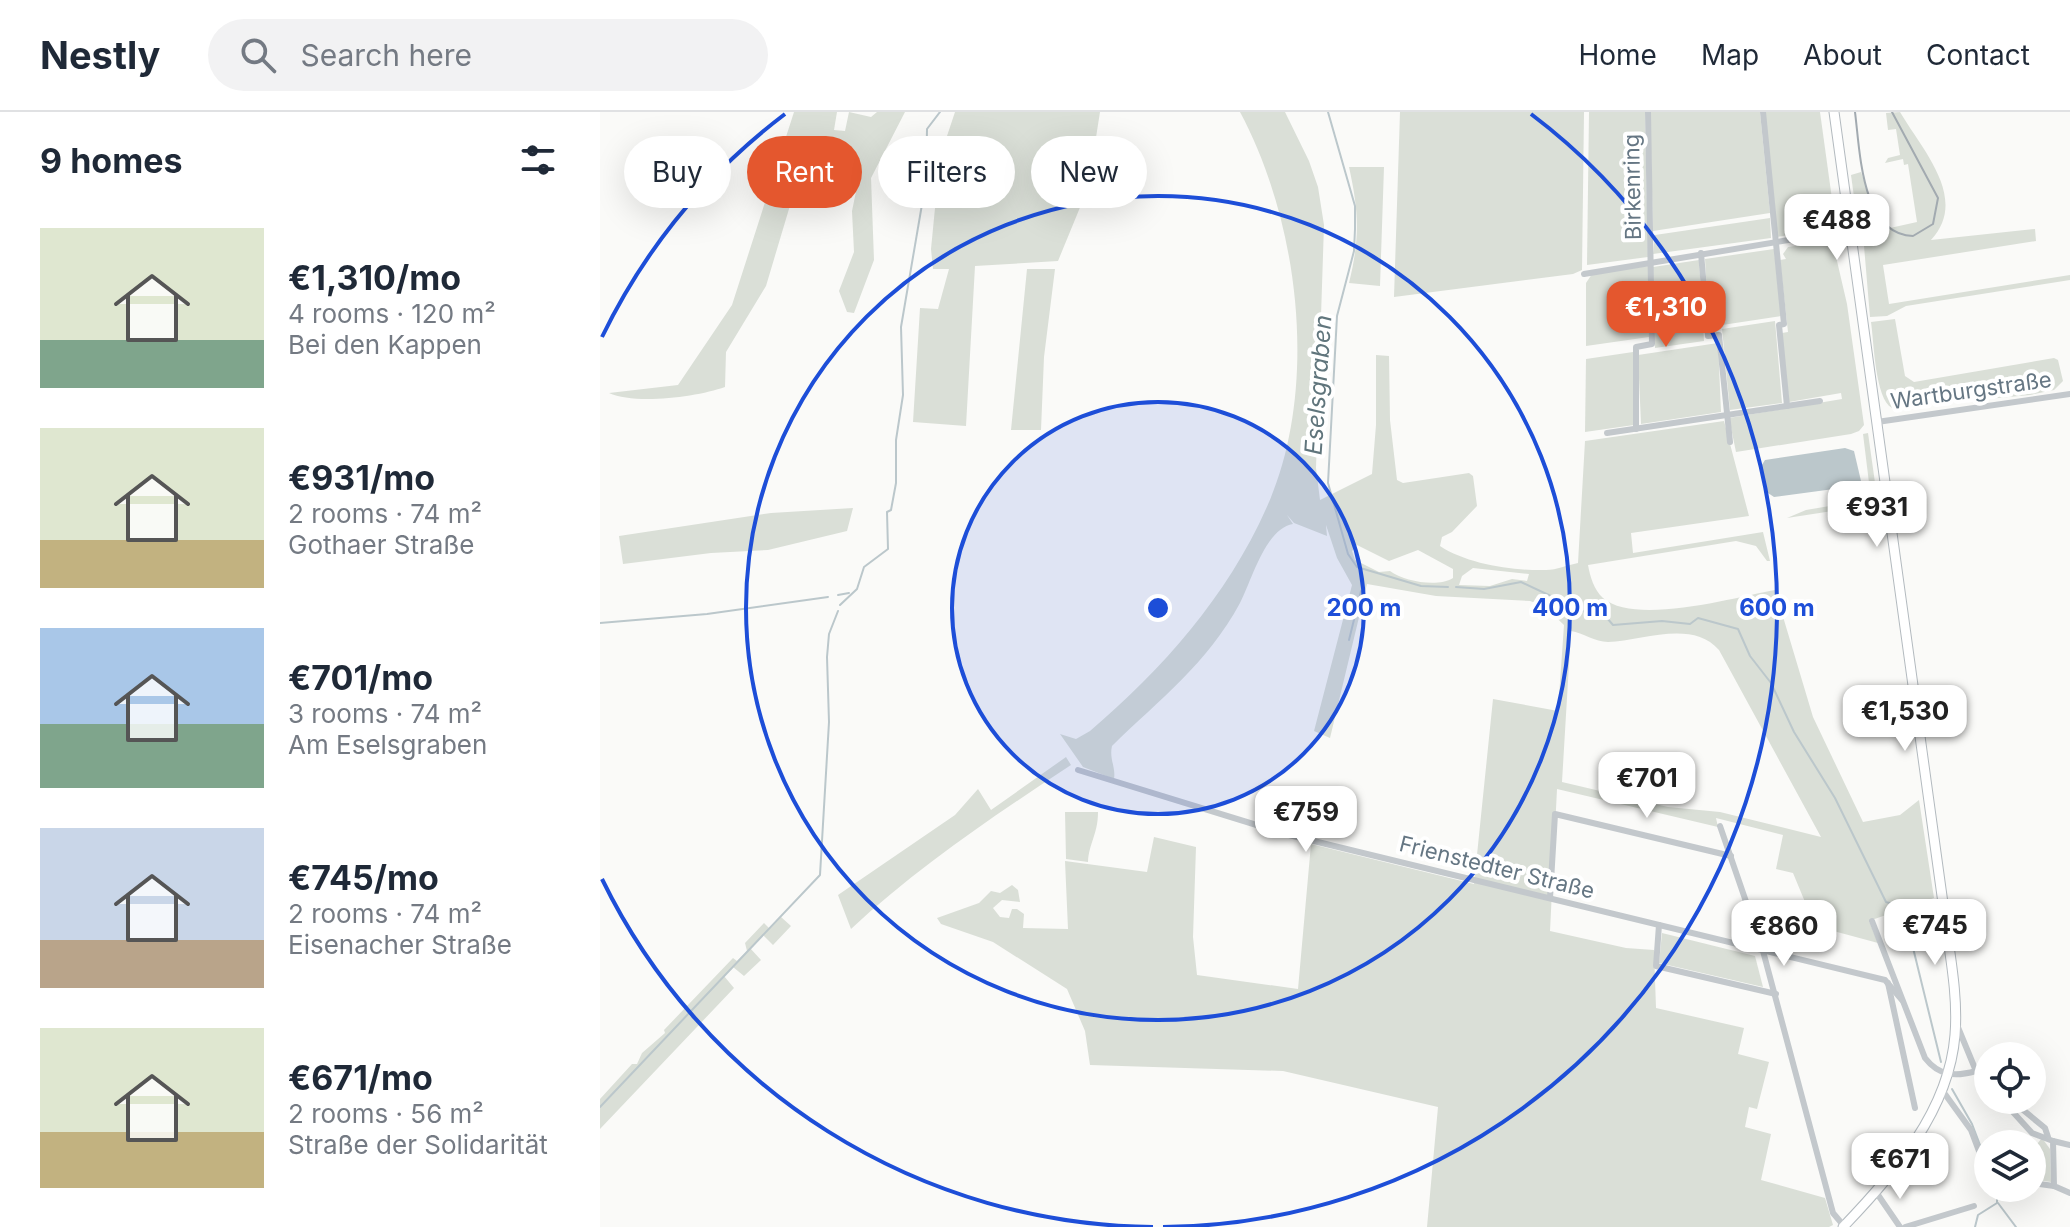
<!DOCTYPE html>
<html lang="en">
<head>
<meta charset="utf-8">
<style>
  :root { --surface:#fff; --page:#f2f2f3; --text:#1f2937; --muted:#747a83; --line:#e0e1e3; --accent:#e4572e }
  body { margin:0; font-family:Inter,sans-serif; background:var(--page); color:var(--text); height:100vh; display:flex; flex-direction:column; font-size:30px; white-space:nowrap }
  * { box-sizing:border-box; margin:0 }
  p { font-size:26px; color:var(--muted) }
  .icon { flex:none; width:44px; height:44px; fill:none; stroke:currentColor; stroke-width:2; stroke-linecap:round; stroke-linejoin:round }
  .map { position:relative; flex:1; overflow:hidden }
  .panel { display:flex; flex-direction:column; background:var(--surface); width:600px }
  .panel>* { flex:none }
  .guide { position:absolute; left:24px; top:24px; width:760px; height:72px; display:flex; gap:16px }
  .tools { position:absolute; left:1374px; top:930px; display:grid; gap:16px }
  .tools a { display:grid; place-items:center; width:72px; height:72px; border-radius:50%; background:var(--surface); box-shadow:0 8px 32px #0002; font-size:40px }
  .price { position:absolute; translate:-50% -68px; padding:0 18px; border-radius:16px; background:#fff; color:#222; font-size:26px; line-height:52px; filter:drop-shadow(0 2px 4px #0008) }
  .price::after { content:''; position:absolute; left:50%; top:48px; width:24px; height:18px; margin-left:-12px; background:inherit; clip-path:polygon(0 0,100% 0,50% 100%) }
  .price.on { background:var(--accent); color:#fff }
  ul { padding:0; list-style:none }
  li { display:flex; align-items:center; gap:24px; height:200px; padding:0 40px }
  li span { display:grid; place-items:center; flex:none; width:224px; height:160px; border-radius:0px; color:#555 }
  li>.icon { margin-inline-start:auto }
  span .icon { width:96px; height:96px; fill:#fffc; stroke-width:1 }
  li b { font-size:34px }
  h2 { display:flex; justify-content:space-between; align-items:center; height:96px; padding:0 40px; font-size:34px }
  .tag { padding:0 28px; border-radius:36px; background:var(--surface); box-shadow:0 8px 32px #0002; font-size:28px; line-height:72px }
  .tag.on { background:var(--accent); color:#fff }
  header { display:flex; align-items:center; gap:48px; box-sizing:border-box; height:112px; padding:0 40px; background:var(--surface); border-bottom:2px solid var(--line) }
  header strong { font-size:38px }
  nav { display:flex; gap:44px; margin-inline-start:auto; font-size:28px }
  .search { width:560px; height:72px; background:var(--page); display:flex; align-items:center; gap:20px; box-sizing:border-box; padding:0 28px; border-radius:44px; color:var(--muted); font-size:30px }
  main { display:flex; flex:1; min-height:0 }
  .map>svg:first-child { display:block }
  .green { fill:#dadfd7; fill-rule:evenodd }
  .water { fill:#bbc7cb }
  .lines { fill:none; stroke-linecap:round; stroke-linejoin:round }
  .stream { stroke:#bbc7cb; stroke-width:2 }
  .secondary-casing { stroke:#b3babf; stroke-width:11 }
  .street { stroke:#c3c8cc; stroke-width:6 }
  .secondary { stroke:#fff; stroke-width:9 }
  .tram { stroke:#a2aab0; stroke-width:2 }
  .ring { fill:none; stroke:#1d4ed8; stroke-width:4 }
  .labels { text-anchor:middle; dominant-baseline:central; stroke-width:8; stroke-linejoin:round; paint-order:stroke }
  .street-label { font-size:22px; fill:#657683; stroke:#fff }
  .water-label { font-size:24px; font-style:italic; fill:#60757c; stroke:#fff }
  .centre { fill:#1d4ed8; stroke:#fff; stroke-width:4 }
  .ring-label { font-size:24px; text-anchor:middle; font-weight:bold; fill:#1d4ed8; stroke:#fff; stroke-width:8; stroke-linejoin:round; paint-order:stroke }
</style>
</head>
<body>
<header>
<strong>Nestly</strong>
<div class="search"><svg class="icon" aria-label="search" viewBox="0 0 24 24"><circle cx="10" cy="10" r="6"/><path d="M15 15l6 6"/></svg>Search here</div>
<nav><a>Home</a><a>Map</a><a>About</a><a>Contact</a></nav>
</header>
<main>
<section class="panel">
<h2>9 homes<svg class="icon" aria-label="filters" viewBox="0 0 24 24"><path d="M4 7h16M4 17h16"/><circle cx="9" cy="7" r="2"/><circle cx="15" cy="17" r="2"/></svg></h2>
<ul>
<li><span style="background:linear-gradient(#dfe7d0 70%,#7fa58c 0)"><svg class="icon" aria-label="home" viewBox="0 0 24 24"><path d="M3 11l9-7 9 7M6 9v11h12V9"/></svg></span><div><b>€1,310/mo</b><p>4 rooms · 120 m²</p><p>Bei den Kappen</p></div></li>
<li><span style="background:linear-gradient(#dfe7d0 70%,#c2b280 0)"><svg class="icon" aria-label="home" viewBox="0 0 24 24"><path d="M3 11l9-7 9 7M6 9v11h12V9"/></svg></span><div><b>€931/mo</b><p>2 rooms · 74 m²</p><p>Gothaer Straße</p></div></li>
<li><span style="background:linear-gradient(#a9c7e8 60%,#7fa58c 0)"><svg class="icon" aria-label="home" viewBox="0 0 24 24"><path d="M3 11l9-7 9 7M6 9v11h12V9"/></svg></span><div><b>€701/mo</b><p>3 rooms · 74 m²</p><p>Am Eselsgraben</p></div></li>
<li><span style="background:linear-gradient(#c9d6e8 70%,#b9a48a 0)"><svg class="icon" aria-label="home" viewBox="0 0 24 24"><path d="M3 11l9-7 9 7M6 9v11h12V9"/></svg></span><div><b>€745/mo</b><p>2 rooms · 74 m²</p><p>Eisenacher Straße</p></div></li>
<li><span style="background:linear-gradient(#dfe7d0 65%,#c2b280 0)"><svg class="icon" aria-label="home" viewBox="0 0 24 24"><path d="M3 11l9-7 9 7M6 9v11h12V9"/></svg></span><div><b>€671/mo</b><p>2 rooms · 56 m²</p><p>Straße der Solidarität</p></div></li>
</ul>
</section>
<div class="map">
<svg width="1470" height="1115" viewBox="0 0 1470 1115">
  <rect width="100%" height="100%" fill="#fafaf8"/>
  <g class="green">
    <path d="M194,0H237L234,18L245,19L249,0L271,5L277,0H305L271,66L274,148L254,201L247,200L239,179L254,140L252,99L258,70L256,49L249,43L216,35L203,50L166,174L126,240L125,275C97,285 35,293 9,281L78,273L132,193Z"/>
    <polygon points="355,0 500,0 488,76 458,149 375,154 366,314 313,310 320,196 338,197 349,157 333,157 331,137 340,45"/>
    <path d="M640,0H685L709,49L718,75L724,113L716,356L720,388L772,362L776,313V243L789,244L790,308L797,368L803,371L869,361L873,364L877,394L852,420L842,425L840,434C867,452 913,459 946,458C957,458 967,453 978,451L985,329L1124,309L1149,404L1031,421L1033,441L1163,420L1170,449H1167L1156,434L1136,429L988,453C990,464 994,478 1003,486C1035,514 1136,485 1175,478L1213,605L1263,710L1300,703L1319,688L1334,786L1269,809L1278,831L1215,814L1193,761L1176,757L1183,723L1116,706L1118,715L957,677L950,819L1026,836L1054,838L1056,896L1144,916L1138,942L1169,950L1157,997L1149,995L1145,1015L1171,1022L1161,1068L1225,1086L1233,1113L1229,1115H827L838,995L683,959L490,953L485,919L467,877L393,830L341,812L337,806L379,791L391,779L400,781L412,773L418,778L420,790L402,788L393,796L400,805L409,806L412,797H417L424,802L423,816L468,817L465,749L547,760L554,725L596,735L593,825L597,863L698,877L711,732L874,772L893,587L958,599L964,513L944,494L930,489L836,484L767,472L730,626L714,619L752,473L737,446L726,413L727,424L694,411L687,403L693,412C665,417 652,468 640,491C607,552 560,587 512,634C509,647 516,655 514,667L483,655L460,622L476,627L490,619C564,556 630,481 669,390C719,273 699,110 640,0ZM757,433L789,449L818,438L853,457V466C837,476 804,469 790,459L779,460L755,448L752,439ZM873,456L929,462L927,469L912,467L890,474L859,473L862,464ZM971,519C983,521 995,530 1008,530C1042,529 1092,507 1119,538L1221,725L1120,700L1068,695L962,670Z"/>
    <polygon points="800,0 984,0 982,158 973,162 794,185"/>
    <polygon points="989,0 1045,0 1048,145 987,153"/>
    <polygon points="1050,0 1160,0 1170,101 1053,119"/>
    <polygon points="1165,0 1220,0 1236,116 1177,125"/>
    <path d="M1300,0C1323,39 1369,87 1331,128L1435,117L1436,129L1283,153L1289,192L1470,163V168L1306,194L1287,204L1270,205L1263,122L1317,110L1308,52L1304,53L1303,47L1285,51L1288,46L1300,43L1296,17L1288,18L1286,1Z"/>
    <path d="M749,55H784L780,174L749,171C760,126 759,100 749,55Z"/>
    <polygon points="1261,60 1278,108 1263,111 1257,107 1251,63"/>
    <polygon points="1170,106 1171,126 1053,142 1055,123"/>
    <polygon points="1219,131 1234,136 1247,192 1264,313 1259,319 1251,322 1136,340 1129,306 1242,287 1241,281 1189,290 1182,221 1188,220 1180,148 1186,147 1183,142 1188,135"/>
    <polygon points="1174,137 1181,204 1109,215 1105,147"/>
    <polygon points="1099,148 1104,229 1055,236 1053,155"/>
    <polygon points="1048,154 1049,225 986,234 986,171 992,162"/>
    <polygon points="427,157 455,157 444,245 441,318 411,318"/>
    <path d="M1295,207L1305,264L1314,270L1454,246L1458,248L1463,269L1454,278L1430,283L1292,296C1275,287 1274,230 1271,210Z"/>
    <polygon points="1175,209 1182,291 1130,298 1122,217"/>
    <polygon points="1118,231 1121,300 1041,312 1038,243"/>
    <polygon points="1033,240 1034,313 985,320 986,247"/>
    <polygon points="1268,321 1278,392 1187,406 1206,398 1271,387 1263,322"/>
    <polygon points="253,396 247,419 168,438 111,441 23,452 19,424 171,401"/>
    <path d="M466,645L471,653C394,704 319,754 251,817L238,783L355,703L378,677L391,698Z"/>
    <path d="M465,700H498C498,722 489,731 488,750L466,747Z"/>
    <polygon points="181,805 191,814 173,833 163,823 150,836 161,848 144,864 133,855 124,864 134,876 0,1017 0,987 32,952 37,952 42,941 65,921 64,918 133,846 137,849 147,839 145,831 164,811 169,816"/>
    <polygon points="1062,821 1155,844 1163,875 1059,851"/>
    <polygon points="1442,1026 1450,1037 1451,1070 1432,1067 1432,1038"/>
  </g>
  <polygon class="water" points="1245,336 1254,339 1261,369 1256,374 1174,385 1168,381 1160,356 1165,348"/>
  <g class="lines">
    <g class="stream">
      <polyline points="728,0 755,94 755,117 754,139 737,204 728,371 748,442 757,455 821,474 848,475"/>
      <polyline points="856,475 884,477 921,470 987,501 1007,506 1013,513 1062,509 1090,512 1098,506 1138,517 1150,544 1171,571 1194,620 1235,686 1286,790 1303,795 1341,950"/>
      <polyline points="238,483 249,481"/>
      <polyline points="240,493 257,477 264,455 288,437 287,400 291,398 296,371 296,328 303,283 301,215 326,69 327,17 340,0"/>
      <polyline points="0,511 107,502 228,485"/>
      <polyline points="749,528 761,479"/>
      <polyline points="1352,977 1372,1012 1388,1054"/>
      <polyline points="0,995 220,763 229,610 227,545 229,522 238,499"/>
      <polyline points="1398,1091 1416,1115"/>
      <polyline points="1375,1115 1378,1103 1397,1091 1397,1078"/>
    </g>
    <defs>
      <path id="secondary" d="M1234,0L1346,813C1351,849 1358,887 1355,923C1349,999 1294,1062 1243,1115"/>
    </defs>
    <use href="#secondary" class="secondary-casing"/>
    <g class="street">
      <polyline points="1163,0 1184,212 1179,213 1187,294"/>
      <polyline points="1101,141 1108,224 1119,223 1130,330"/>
      <polyline points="984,162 1249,118"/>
      <polyline points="1277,310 1470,282"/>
      <polyline points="1036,317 1036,235 1052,232 1048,0"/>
      <polyline points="1007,321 1220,289"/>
      <polyline points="478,658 689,723 1285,868 1302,888"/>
      <polyline points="1120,714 1163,839 1233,1101 1244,1114"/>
      <polyline points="950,786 955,702 1131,744"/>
      <path d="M1272,809L1325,946C1339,964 1355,965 1376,959"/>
      <polyline points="1059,813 1056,854 1176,882"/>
      <polyline points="1288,871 1315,996"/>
      <polyline points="1357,913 1376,959 1388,969"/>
      <polyline points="1342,978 1371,1018 1388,1063"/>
      <polyline points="1402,988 1432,1021 1453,1029 1454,1074 1470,1081"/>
      <polyline points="1411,988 1445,1016 1448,1025"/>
      <polyline points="1453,1029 1470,1033"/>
      <polyline points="1432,1071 1454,1074"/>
      <polyline points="1276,1080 1300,1115"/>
      <polyline points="1305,1115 1374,1094"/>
    </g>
    <use href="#secondary" class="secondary"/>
    <path class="tram" d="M1255,0C1260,38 1261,123 1313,124L1333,112L1338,86L1292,0"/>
  </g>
  <circle cx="558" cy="496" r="206" fill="#1d4ed8" fill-opacity=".12"/>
  <g class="ring">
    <circle cx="558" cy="496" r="206"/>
    <circle cx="558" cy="496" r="412"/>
    <path d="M553 1115A619 619 0 0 1 2 767M2 225A619 619 0 0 1 185 2M931 2A619 619 0 0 1 563 1115"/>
  </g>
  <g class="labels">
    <g class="street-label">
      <text transform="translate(1032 75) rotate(-91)">Birkenring</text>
      <text transform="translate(1371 278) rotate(-8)">Wartburgstraße</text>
      <text transform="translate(897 755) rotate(14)">Frienstedter Straße</text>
    </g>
    <g class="water-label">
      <text transform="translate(718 273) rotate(-86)">Eselsgraben</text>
    </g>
  </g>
  <circle cx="558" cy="496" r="12" class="centre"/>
  <g class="ring-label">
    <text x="764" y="504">200 m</text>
    <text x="970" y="504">400 m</text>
    <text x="1177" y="504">600 m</text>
  </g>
</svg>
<div class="tools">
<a><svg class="icon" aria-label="locate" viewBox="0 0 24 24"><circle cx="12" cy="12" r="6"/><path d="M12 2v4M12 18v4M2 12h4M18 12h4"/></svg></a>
<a><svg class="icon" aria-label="layers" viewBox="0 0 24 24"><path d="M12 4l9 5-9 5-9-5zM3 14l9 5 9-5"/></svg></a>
</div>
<b class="price" style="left:1237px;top:150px">€488</b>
<b class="price on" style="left:1066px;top:237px">€1,310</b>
<b class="price" style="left:1277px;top:437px">€931</b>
<b class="price" style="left:1305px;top:641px">€1,530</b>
<b class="price" style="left:1047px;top:708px">€701</b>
<b class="price" style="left:706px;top:742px">€759</b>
<b class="price" style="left:1335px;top:855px">€745</b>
<b class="price" style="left:1184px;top:856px">€860</b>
<b class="price" style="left:1300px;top:1089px">€671</b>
<div class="guide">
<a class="tag">Buy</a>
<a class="tag on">Rent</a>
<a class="tag">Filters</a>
<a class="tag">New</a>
</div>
</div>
</main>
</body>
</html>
